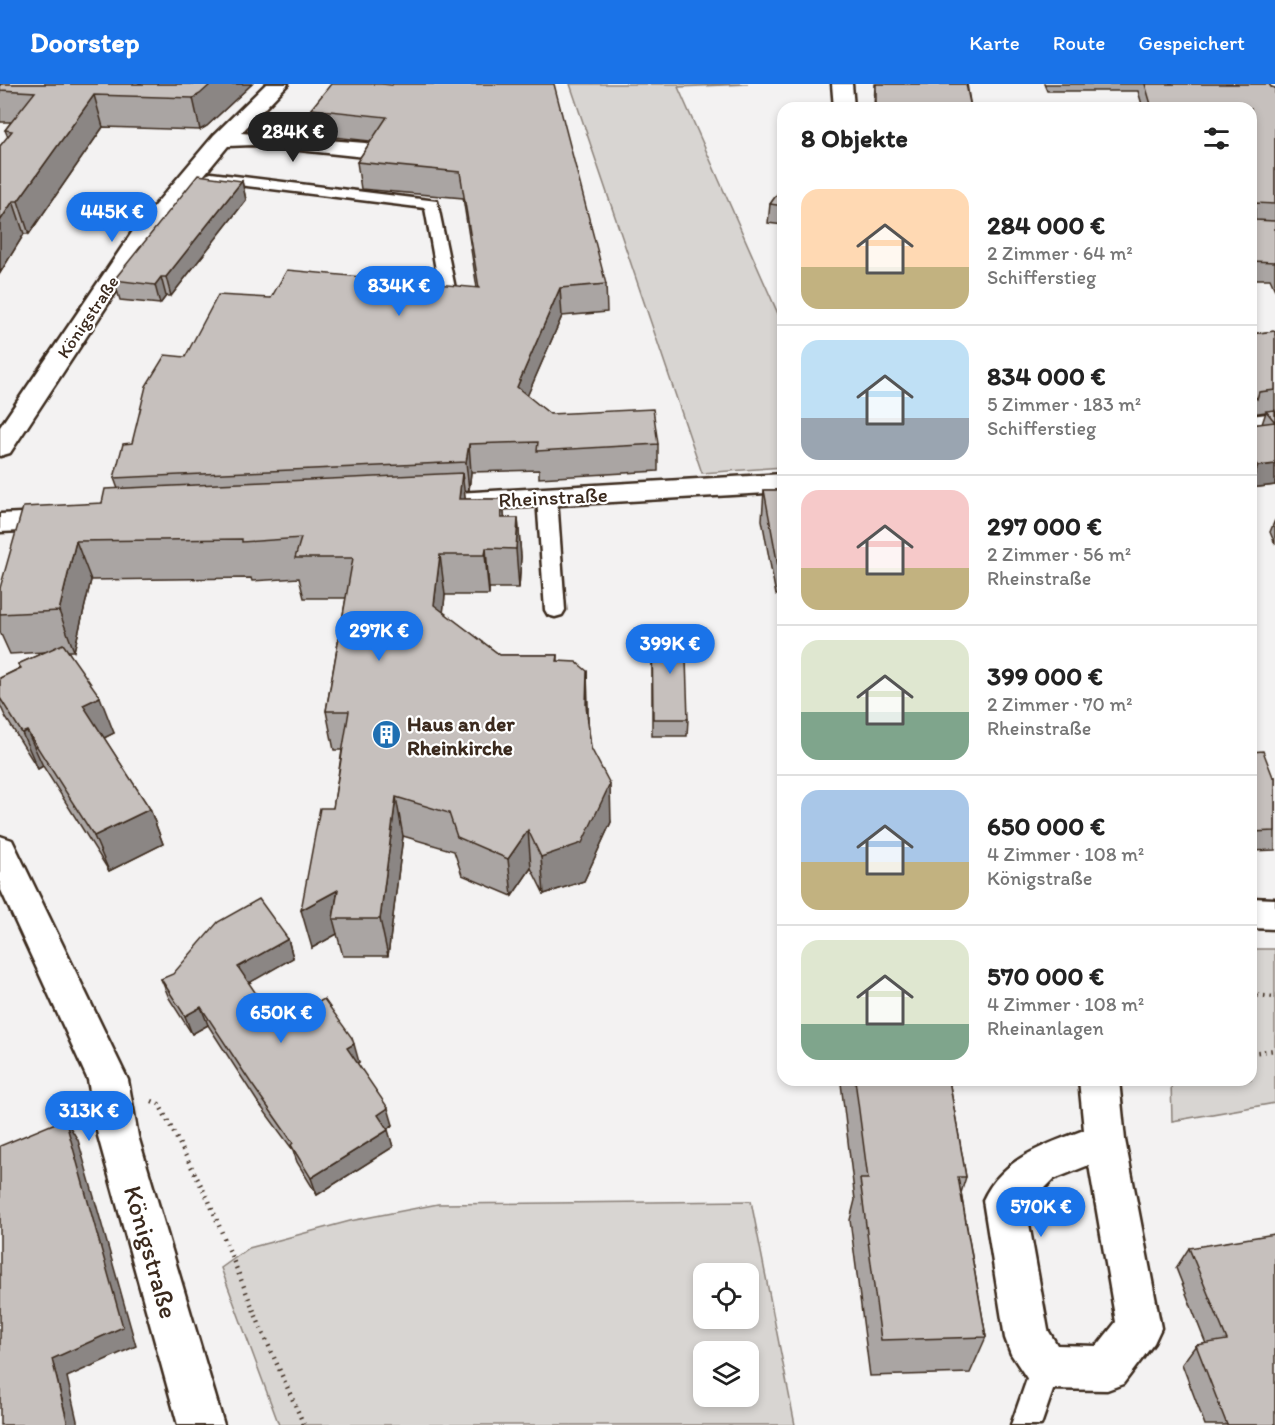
<!DOCTYPE html>
<html lang="de">
<head>
<meta charset="utf-8">
<style>
  :root { --surface:#fff; --page:#f6f6f6; --text:#222; --muted:#767676; --line:#e0e0e0; --accent:#1a73e8 }
  body { margin:0; font-family:Itim,sans-serif; background:var(--page); color:var(--text); height:100vh; display:flex; flex-direction:column; font-size:22px; white-space:nowrap }
  * { box-sizing:border-box; margin:0 }
  p { font-size:20px; color:var(--muted) }
  .icon { flex:none; width:33px; height:33px; fill:none; stroke:currentColor; stroke-width:2; stroke-linecap:round; stroke-linejoin:round }
  .map { position:relative; flex:1; overflow:hidden }
  .side { position:absolute; left:777px; top:18px; width:480px; height:984px; display:flex; flex-direction:column; background:var(--surface); border-radius:18px; box-shadow:0 3px 9px #0003 }
  .side>* { flex:none }
  .buttons { position:absolute; left:693px; top:1179px; display:grid; gap:12px }
  .buttons a { display:grid; place-items:center; width:66px; height:66px; border-radius:12px; background:var(--surface); box-shadow:0 3px 9px #0003; font-size:30px }
  .price { position:absolute; translate:-50% -51px; padding:0 14px; border-radius:21px; background:var(--accent); color:#fff; font-size:20px; line-height:39px; filter:drop-shadow(0 2px 3px #0008) }
  .price::after { content:''; position:absolute; left:50%; top:36px; width:18px; height:14px; margin-left:-9px; background:inherit; clip-path:polygon(0 0,100% 0,50% 100%) }
  .price.selected { background:#222; color:#fff }
  ul { padding:0; list-style:none }
  li { display:flex; align-items:center; gap:18px; height:150px; padding:0 24px }
  li+li { border-top:2px solid var(--line) }
  li span { display:grid; place-items:center; flex:none; width:168px; height:120px; border-radius:18px; color:#555 }
  li>.icon { margin-inline-start:auto }
  span .icon { width:72px; height:72px; fill:#fffc; stroke-width:1 }
  li b { font-size:26px }
  h2 { display:flex; justify-content:space-between; align-items:center; height:72px; padding:0 24px; font-size:26px }
  header { display:flex; align-items:center; gap:36px; box-sizing:border-box; height:84px; padding:0 30px; background:var(--accent); color:#fff }
  header strong { font-size:28px }
  nav { display:flex; gap:33px; margin-inline-start:auto; font-size:21px }
  .map>svg:first-child { display:block }
  .green { fill:#d8d5d2; stroke:#8a8078; stroke-width:1.5; fill-rule:evenodd }
  .lines { fill:none; stroke-linecap:round; stroke-linejoin:round }
  .lane-casing { stroke:#3b2a1e; stroke-width:5 }
  .street-casing { stroke:#3b2a1e; stroke-width:5 }
  .path { stroke:#3b2a1e; stroke-width:4.5; stroke-dasharray:1.5 5; stroke-linecap:butt }
  .lane { fill:#fff; fill-rule:evenodd }
  .street { fill:#fff; fill-rule:evenodd }
  .wall { fill:#aaa5a3; stroke:#3b2a1e; stroke-width:1.5 }
  .shaded-wall { fill:#8b8684; stroke:#3b2a1e; stroke-width:1.5 }
  .building { fill:#c6c0bd; stroke:#3b2a1e; stroke-width:1.5 }
  .labels { text-anchor:middle; dominant-baseline:central; stroke-width:4.5; stroke-linejoin:round; paint-order:stroke }
  .far-street-label { font-size:18px; fill:#3b2a1e; stroke:#fff }
  .street-label { font-size:21px; fill:#3b2a1e; stroke:#fff }
  .poi-label { font-size:21px; font-weight:bold; fill:#3b2a1e; stroke:#fff; text-anchor:start }
  .near-street-label { font-size:26px; fill:#3b2a1e; stroke:#fff }
</style>
</head>
<body>
<header>
<strong>Doorstep</strong>
<nav><a>Karte</a><a>Route</a><a>Gespeichert</a></nav>
</header>
<div class="map">
<svg width="1275" height="1341" viewBox="0 0 1275 1341">
  <rect width="100%" height="100%" fill="#f3f2f2"/>
  <filter id="ink" filterUnits="userSpaceOnUse"><feTurbulence type="fractalNoise" baseFrequency=".0167" numOctaves="2"/><feDisplacementMap in="SourceGraphic" scale="12" xChannelSelector="R" yChannelSelector="G"/><feConvolveMatrix kernelMatrix="1 2 1 2 8 2 1 2 1" color-interpolation-filters="sRGB"/></filter>
  <g filter="url(#ink)">
    <g class="green">
      <polygon points="570,0 748,0 678,3 783,241 783,383 702,389"/>
      <polygon points="1251,865 1275,865 1275,1019 1172,1037 1171,996 1251,996"/>
      <path d="M751,1117L795,1341H279L221,1184L249,1164L350,1137L438,1120ZM704,1190H748V1234H704ZM704,1268H748V1312H704Z"/>
    </g>
    <g class="lines">
      <defs>
        <g id="lane">
          <polygon points="211,89 437,117 457,214 449,219 441,214 425,124 206,97 203,94 206,91"/>
          <polygon points="547,408 554,410 557,414 565,526 562,531 555,533 548,531 545,526 537,414 540,410"/>
          <polygon points="1046,1268 1057,1272 1061,1283 1041,1341 1011,1341 1035,1272"/>
        </g>
        <g id="street">
          <polygon points="266,0 288,0 241,49 365,59 373,61 376,66 373,71 365,73 252,61 228,62 150,156 10,369 0,372 0,343 133,147 214,51"/>
          <polygon points="832,0 852,0 854,24 834,24"/>
          <polygon points="1275,329 1275,345 1251,348 1251,332"/>
          <polygon points="783,390 783,408 457,427 447,424 443,418 447,412 457,409"/>
          <polygon points="64,427 74,429 78,436 74,443 64,445 0,448 0,430"/>
          <polygon points="0,752 12,756 128,996 138,1052 224,1341 178,1341 98,1052 88,996 0,804"/>
          <polygon points="1251,814 1275,815 1275,845 1251,844"/>
          <path d="M1079,996H1119L1125,1056L1161,1244L1154,1259L1123,1300L1107,1306L1046,1305L1030,1299L1011,1270L1005,1254L983,1116C1002,1074 1045,1061 1084,1046ZM1089,1081L1116,1238L1097,1262L1057,1261L1048,1246L1026,1123L1054,1095Z"/>
        </g>
      </defs>
      <use href="#lane" class="lane-casing"/>
      <use href="#street" class="street-casing"/>
      <g class="path">
        <polyline points="1251,911 1275,913"/>
        <polyline points="1251,969 1275,966"/>
        <polyline points="152,1017 159,1020 209,1117 260,1242 304,1341"/>
      </g>
      <use href="#lane" class="lane"/>
      <use href="#street" class="street"/>
    </g>
    <g class="wall">
      <polygon points="0,0 252,0 207,42 200,46 103,43 29,150 24,150 0,189 0,62 8,53 5,46 11,38 0,38"/>
      <polygon points="382,0 606,200 607,228 562,232 527,312 550,330 658,360 658,387 539,394 539,386 471,388 469,406 464,407 465,415 503,415 504,434 518,434 521,473 519,504 489,504 489,511 445,511 443,528 500,571 558,571 558,577 587,587 588,638 591,664 611,738 584,797 544,810 531,784 512,812 462,791 454,767 403,752 388,872 343,872 337,850 312,864 342,666 334,666 326,627 346,514 304,514 299,494 252,497 251,494 91,496 74,567 68,567 114,649 104,654 150,725 163,760 109,787 43,682 38,685 6,634 0,621 0,594 20,584 18,580 45,568 10,570 0,548 0,504 118,405 114,394 132,359 185,273 271,214 477,204 463,114 361,105 357,78 371,57 315,51 311,25"/>
      <polygon points="875,0 967,0 971,24 874,24"/>
      <polygon points="1044,0 1269,0 1271,3 1275,4 1275,206 1270,195 1251,195 1251,24 1143,24 1138,7 1047,7"/>
      <polygon points="242,97 246,116 171,212 166,212 160,220 120,216 114,196"/>
      <polygon points="783,102 783,141 768,139 770,120"/>
      <polygon points="1275,247 1275,401 1251,404 1251,341 1262,340 1266,328 1252,330 1251,331 1251,250"/>
      <polygon points="764,406 783,406 783,511 776,511 762,436"/>
      <polygon points="1275,436 1275,460 1270,448"/>
      <polygon points="652,546 688,635 687,652 652,652"/>
      <polygon points="1251,668 1273,693 1275,693 1275,766 1251,767"/>
      <polygon points="288,855 293,874 248,899 276,939 288,936 359,978 357,979 393,1041 387,1045 393,1063 317,1111 297,1078 293,1066 257,1017 208,941 192,950 169,914 161,895"/>
      <polygon points="842,996 949,996 966,1093 961,1109 986,1253 970,1289 870,1292 850,1136 855,1116 841,999"/>
      <polygon points="1189,1164 1275,1341 1205,1341 1182,1280 1196,1261 1206,1260 1176,1184"/>
    </g>
    <g class="shaded-wall">
      <polygon points="211,0 252,0 207,42 200,46 193,14"/>
      <polygon points="94,11 103,43 29,150 18,117"/>
      <polygon points="242,97 246,116 171,212 166,193"/>
      <polygon points="13,117 24,150 0,189 0,137"/>
      <polygon points="161,193 166,212 160,220 155,201"/>
      <polygon points="560,204 562,232 519,331 517,303"/>
      <polygon points="469,360 471,388 469,406 466,378"/>
      <polygon points="1275,380 1275,401 1251,404 1251,400 1258,382"/>
      <polygon points="462,389 467,429 459,415"/>
      <polygon points="503,415 506,454 501,434"/>
      <polygon points="518,434 521,473 519,504 516,465"/>
      <polygon points="76,457 91,496 74,567 59,527"/>
      <polygon points="486,464 489,504 489,511 485,471"/>
      <polygon points="440,471 445,511 440,560 434,521"/>
      <polygon points="587,587 588,626 587,660 586,621"/>
      <polygon points="100,613 114,649 98,657 83,621"/>
      <polygon points="27,647 43,682 38,685 22,649"/>
      <polygon points="610,700 611,738 584,797 544,810 541,773"/>
      <polygon points="396,713 403,752 388,872 380,835"/>
      <polygon points="150,725 163,760 109,787 94,752"/>
      <polygon points="528,746 531,784 512,812 508,775"/>
      <polygon points="338,806 333,835 337,850 312,864 301,826"/>
      <polygon points="288,855 293,874 244,902 238,883"/>
      <polygon points="201,923 208,941 192,950 185,932"/>
      <polygon points="354,960 359,978 351,982 347,964"/>
      <polygon points="388,1024 393,1041 382,1048 378,1031"/>
      <polygon points="65,1035 78,1056 136,1262 67,1293 78,1341 68,1341 52,1275"/>
      <polygon points="388,1046 393,1063 317,1111 311,1094"/>
    </g>
    <g class="building">
      <polygon points="0,0 211,0 200,10 193,14 94,11 18,117 13,117 0,137 0,62 12,47 5,46 35,8 0,6"/>
      <polygon points="331,0 382,0 392,1 393,0 554,0 606,200 560,204 517,303 550,330 653,325 658,360 537,367 538,358 469,360 466,378 114,394 123,360 132,359 146,302 165,271 185,273 218,211 271,214 287,186 479,204 460,88 357,78 387,33 311,25"/>
      <polygon points="876,0 966,0 971,24 876,24"/>
      <polygon points="1145,0 1269,0 1271,3 1275,4 1275,120 1255,119 1255,136 1275,137 1275,178 1251,177 1251,24 1152,24"/>
      <polygon points="198,91 242,97 166,193 161,193 155,201 114,196"/>
      <polygon points="783,102 783,122 770,120"/>
      <polygon points="1275,247 1275,306 1259,308 1257,315 1251,308 1251,250"/>
      <polygon points="1275,326 1275,380 1258,382 1251,374 1251,341 1275,338 1266,327"/>
      <polygon points="462,389 459,415 503,415 501,434 518,434 516,465 486,464 485,471 440,471 434,521 500,571 558,571 557,577 576,578 587,587 586,621 591,664 610,700 582,759 541,773 528,746 508,775 457,753 449,729 396,713 380,835 333,835 338,806 301,826 320,724 333,724 349,627 326,627 353,474 295,474 301,454 242,458 242,455 76,457 59,527 0,530 0,504 23,423 102,419 105,405"/>
      <polygon points="764,406 783,406 783,482 778,482"/>
      <polygon points="652,546 685,546 688,635 653,635"/>
      <polygon points="63,560 100,613 83,621 150,725 94,752 27,647 22,649 0,614 0,594 21,584 18,580"/>
      <polygon points="1263,667 1273,693 1275,693 1275,747 1251,748 1251,668"/>
      <polygon points="259,815 288,855 238,883 276,939 285,934 288,936 324,915 352,954 354,960 347,964 388,1024 378,1031 388,1046 311,1094 291,1061 293,1059 251,999 201,923 185,932 161,895 173,890 218,838"/>
      <polygon points="855,996 949,996 966,1093 958,1093 986,1253 881,1256 860,1095 868,1095"/>
      <polygon points="65,1035 123,1243 52,1275 68,1341 0,1341 0,1062"/>
      <polygon points="1275,1150 1275,1341 1226,1341 1227,1341 1196,1261 1227,1256 1189,1164"/>
    </g>
  </g>
  <defs>
    <symbol id="building-disc" viewBox="-11 -11 22 22"><circle r="9.5" fill="#1f6fb2" stroke="#fff"/><path d="M-4-6H4V6H1V3H-1V6H-4ZM-2.5-4.3h1.7v1.8h-1.7ZM.8-4.3h1.7v1.8H.8ZM-2.5-1h1.7V.8h-1.7ZM.8-1h1.7V.8H.8Z" fill="#fff"/></symbol>
  </defs>
  <g fill-rule="evenodd">
    <use href="#building-disc" x="370" y="634" width="33" height="33"/>
  </g>
  <g class="labels">
    <g class="far-street-label">
      <text transform="translate(88 233) rotate(-56)">Königstraße</text>
    </g>
    <g class="street-label">
      <text transform="translate(553 413) rotate(-3)">Rheinstraße</text>
    </g>
    <g class="poi-label">
      <text x="407" y="639">Haus an der<tspan x="407" dy="24">Rheinkirche</tspan></text>
    </g>
    <g class="near-street-label">
      <text transform="translate(151 1168) rotate(74)">Königstraße</text>
    </g>
  </g>
</svg>
<div class="buttons">
<a><svg class="icon" aria-label="locate" viewBox="0 0 24 24"><circle cx="12" cy="12" r="6"/><path d="M12 2v4M12 18v4M2 12h4M18 12h4"/></svg></a>
<a><svg class="icon" aria-label="layers" viewBox="0 0 24 24"><path d="M12 4l9 5-9 5-9-5zM3 14l9 5 9-5"/></svg></a>
</div>
<b class="price selected" style="left:293px;top:79px">284K €</b>
<b class="price" style="left:112px;top:159px">445K €</b>
<b class="price" style="left:399px;top:233px">834K €</b>
<b class="price" style="left:379px;top:578px">297K €</b>
<b class="price" style="left:670px;top:591px">399K €</b>
<b class="price" style="left:281px;top:960px">650K €</b>
<b class="price" style="left:89px;top:1058px">313K €</b>
<b class="price" style="left:1041px;top:1154px">570K €</b>
<section class="side">
<h2>8 Objekte<svg class="icon" aria-label="filters" viewBox="0 0 24 24"><path d="M4 7h16M4 17h16"/><circle cx="9" cy="7" r="2"/><circle cx="15" cy="17" r="2"/></svg></h2>
<ul>
<li><span style="background:linear-gradient(#ffd9b3 65%,#c2b280 0)"><svg class="icon" aria-label="home" viewBox="0 0 24 24"><path d="M3 11l9-7 9 7M6 9v11h12V9"/></svg></span><div><b>284 000 €</b><p>2 Zimmer · 64 m²</p><p>Schifferstieg</p></div></li>
<li><span style="background:linear-gradient(#bfe0f5 65%,#9aa5b1 0)"><svg class="icon" aria-label="home" viewBox="0 0 24 24"><path d="M3 11l9-7 9 7M6 9v11h12V9"/></svg></span><div><b>834 000 €</b><p>5 Zimmer · 183 m²</p><p>Schifferstieg</p></div></li>
<li><span style="background:linear-gradient(#f6c9c9 65%,#c2b280 0)"><svg class="icon" aria-label="home" viewBox="0 0 24 24"><path d="M3 11l9-7 9 7M6 9v11h12V9"/></svg></span><div><b>297 000 €</b><p>2 Zimmer · 56 m²</p><p>Rheinstraße</p></div></li>
<li><span style="background:linear-gradient(#dfe7d0 60%,#7fa58c 0)"><svg class="icon" aria-label="home" viewBox="0 0 24 24"><path d="M3 11l9-7 9 7M6 9v11h12V9"/></svg></span><div><b>399 000 €</b><p>2 Zimmer · 70 m²</p><p>Rheinstraße</p></div></li>
<li><span style="background:linear-gradient(#a9c7e8 60%,#c2b280 0)"><svg class="icon" aria-label="home" viewBox="0 0 24 24"><path d="M3 11l9-7 9 7M6 9v11h12V9"/></svg></span><div><b>650 000 €</b><p>4 Zimmer · 108 m²</p><p>Königstraße</p></div></li>
<li><span style="background:linear-gradient(#dfe7d0 70%,#7fa58c 0)"><svg class="icon" aria-label="home" viewBox="0 0 24 24"><path d="M3 11l9-7 9 7M6 9v11h12V9"/></svg></span><div><b>570 000 €</b><p>4 Zimmer · 108 m²</p><p>Rheinanlagen</p></div></li>
</ul>
</section>
</div>
</body>
</html>
